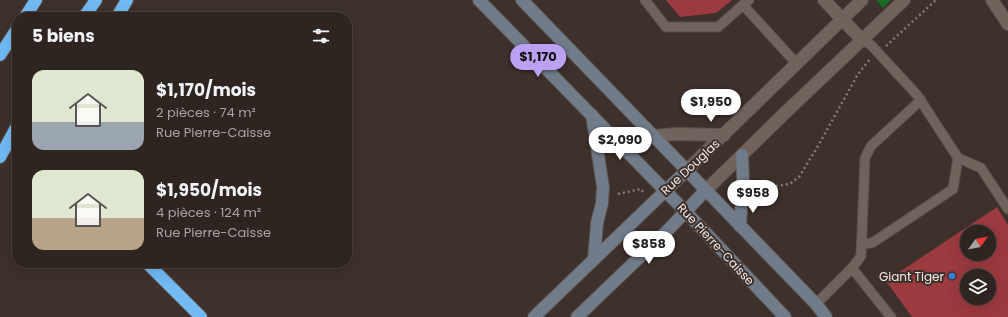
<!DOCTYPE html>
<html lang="fr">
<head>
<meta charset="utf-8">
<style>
  :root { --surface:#2e2420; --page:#3a302d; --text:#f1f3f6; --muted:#a7a4a5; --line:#49413e; --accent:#bca0f2 }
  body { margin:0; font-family:Poppins,sans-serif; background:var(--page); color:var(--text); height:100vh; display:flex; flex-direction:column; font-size:15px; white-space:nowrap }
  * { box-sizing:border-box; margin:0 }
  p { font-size:13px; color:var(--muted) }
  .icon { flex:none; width:22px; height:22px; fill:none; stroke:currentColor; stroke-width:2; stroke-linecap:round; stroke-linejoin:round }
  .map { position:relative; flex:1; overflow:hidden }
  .details { position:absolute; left:12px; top:12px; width:340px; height:256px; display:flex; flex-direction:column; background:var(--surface); border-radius:16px; box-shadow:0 4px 16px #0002,0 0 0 1px var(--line) }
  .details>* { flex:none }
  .needle { width:26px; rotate:57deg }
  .tools { position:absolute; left:960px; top:225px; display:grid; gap:8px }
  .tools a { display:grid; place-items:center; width:36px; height:36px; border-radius:50%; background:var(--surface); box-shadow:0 4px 16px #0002,0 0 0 1px var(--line); font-size:20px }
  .price { position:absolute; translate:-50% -34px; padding:0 9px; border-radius:14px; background:#fff; color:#222; font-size:13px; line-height:26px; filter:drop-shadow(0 1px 2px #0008) }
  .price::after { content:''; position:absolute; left:50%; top:24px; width:12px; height:9px; margin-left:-6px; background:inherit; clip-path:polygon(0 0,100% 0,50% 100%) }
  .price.current { background:var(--accent); color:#111 }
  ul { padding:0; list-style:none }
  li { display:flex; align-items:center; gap:12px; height:100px; padding:0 20px }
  li span { display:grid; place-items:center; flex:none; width:112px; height:80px; border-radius:12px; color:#555 }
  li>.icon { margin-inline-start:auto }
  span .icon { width:48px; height:48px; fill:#fffc; stroke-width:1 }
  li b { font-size:17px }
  h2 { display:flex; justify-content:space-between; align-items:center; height:48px; padding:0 20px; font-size:17px }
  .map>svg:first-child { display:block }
  .grass { fill:#1b6a24 }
  .building { fill:#9b3a3f; fill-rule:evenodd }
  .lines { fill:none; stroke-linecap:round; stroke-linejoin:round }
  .lane-casing { stroke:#5b4f4a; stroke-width:11 }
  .street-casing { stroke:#5b4f4a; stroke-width:14 }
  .secondary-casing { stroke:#5b4f4a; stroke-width:14 }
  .highway-casing { stroke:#5b4f4a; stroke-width:14 }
  .path { stroke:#857975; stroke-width:2.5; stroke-dasharray:2 3; stroke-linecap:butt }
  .lane { stroke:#71625c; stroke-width:9 }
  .street { stroke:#71625c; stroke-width:12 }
  .secondary { stroke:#717c8a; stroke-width:12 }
  .highway { stroke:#71baf4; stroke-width:12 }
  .shop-dot { fill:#3f7fe0; stroke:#3e302b; stroke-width:1.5 }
  .labels { text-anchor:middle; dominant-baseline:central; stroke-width:4; stroke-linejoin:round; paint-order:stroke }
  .street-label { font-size:12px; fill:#f3eae7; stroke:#3e302b }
  .poi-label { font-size:12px; fill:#f3eae7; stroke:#3e302b; text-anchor:end }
</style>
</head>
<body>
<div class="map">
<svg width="1008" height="317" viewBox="0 0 1008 317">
  <rect width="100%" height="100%" fill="#3e302b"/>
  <polygon class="grass" points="876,0 891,0 883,8"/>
  <g class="building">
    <polygon points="666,0 732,0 716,13 680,17"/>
    <path d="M997,207L1008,225V317H912L886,281ZM967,232H989V254H967ZM967,276H989V298H967Z"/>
  </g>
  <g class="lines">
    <defs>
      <g id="lane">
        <polyline points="645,0 666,27 718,27 743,5"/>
        <polyline points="749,0 743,5 797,64"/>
        <polyline points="862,40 871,45 917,95 958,158 953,189 872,243 862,244"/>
        <polyline points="958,158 981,168 1008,209"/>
        <polyline points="852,268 891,317"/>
        <polyline points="816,304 852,268 861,256 865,158 871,146 921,100"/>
      </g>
      <g id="street">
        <polyline points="824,0 862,40"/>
        <polyline points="992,0 1008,24"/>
        <polyline points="653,136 677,134 724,135"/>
        <polyline points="686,171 862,0"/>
        <polyline points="705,191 787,111 904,0"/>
      </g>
      <g id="secondary">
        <polyline points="479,0 686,212 785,317"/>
        <path d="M522,0C620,101 718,203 816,304L826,317"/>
        <polyline points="592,115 603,187 602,203 597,223 594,259"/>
        <polyline points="740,226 743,179 742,155"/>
        <polyline points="534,317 686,171"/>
        <polyline points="577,317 668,230 705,191"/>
      </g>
      <g id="highway">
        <polyline points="25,17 36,0"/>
        <polyline points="84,17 96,0"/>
        <polyline points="117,17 127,0"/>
        <polyline points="0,55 17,29"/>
        <polyline points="0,157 17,126"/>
        <polyline points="147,263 201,317"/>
      </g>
    </defs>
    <use href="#lane" class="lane-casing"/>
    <use href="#street" class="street-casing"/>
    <use href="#secondary" class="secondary-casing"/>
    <use href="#highway" class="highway-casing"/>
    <g class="path">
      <polyline points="886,46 936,0"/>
      <polyline points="756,188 784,185 791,183 799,177 818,146 858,74 870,59"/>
      <polyline points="618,194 641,189 644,193"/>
    </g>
    <use href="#lane" class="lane"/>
    <use href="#street" class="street"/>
    <use href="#secondary" class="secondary"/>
    <use href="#highway" class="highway"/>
  </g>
  <circle class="shop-dot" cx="952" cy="276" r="4"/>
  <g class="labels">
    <g class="street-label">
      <text transform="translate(690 167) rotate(-43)">Rue Douglas</text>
      <text transform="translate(716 244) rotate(47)">Rue Pierre-Caisse</text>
    </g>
    <g class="poi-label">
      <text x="944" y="276">Giant Tiger</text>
    </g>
  </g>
</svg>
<div class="tools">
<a><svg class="needle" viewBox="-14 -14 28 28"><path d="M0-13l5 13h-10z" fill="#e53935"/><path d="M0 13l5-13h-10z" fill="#a7a4a5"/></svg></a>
<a><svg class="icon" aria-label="layers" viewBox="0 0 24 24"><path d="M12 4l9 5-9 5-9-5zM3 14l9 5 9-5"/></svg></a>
</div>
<b class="price current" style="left:538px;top:78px">$1,170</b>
<b class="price" style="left:711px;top:123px">$1,950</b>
<b class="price" style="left:620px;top:161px">$2,090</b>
<b class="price" style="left:753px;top:214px">$958</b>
<b class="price" style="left:649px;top:265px">$858</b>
<section class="details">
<h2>5 biens<svg class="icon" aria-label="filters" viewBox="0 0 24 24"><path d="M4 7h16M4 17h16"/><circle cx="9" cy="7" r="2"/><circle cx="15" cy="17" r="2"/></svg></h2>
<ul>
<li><span style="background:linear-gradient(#dfe7d0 65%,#9aa5b1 0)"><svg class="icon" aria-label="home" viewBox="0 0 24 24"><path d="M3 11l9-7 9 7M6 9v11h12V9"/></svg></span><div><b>$1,170/mois</b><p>2 pièces · 74 m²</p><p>Rue Pierre-Caisse</p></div></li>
<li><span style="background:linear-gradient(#dfe7d0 60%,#b9a48a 0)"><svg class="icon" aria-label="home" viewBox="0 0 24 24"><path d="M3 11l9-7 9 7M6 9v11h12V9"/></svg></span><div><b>$1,950/mois</b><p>4 pièces · 124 m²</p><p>Rue Pierre-Caisse</p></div></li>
</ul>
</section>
</div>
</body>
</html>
